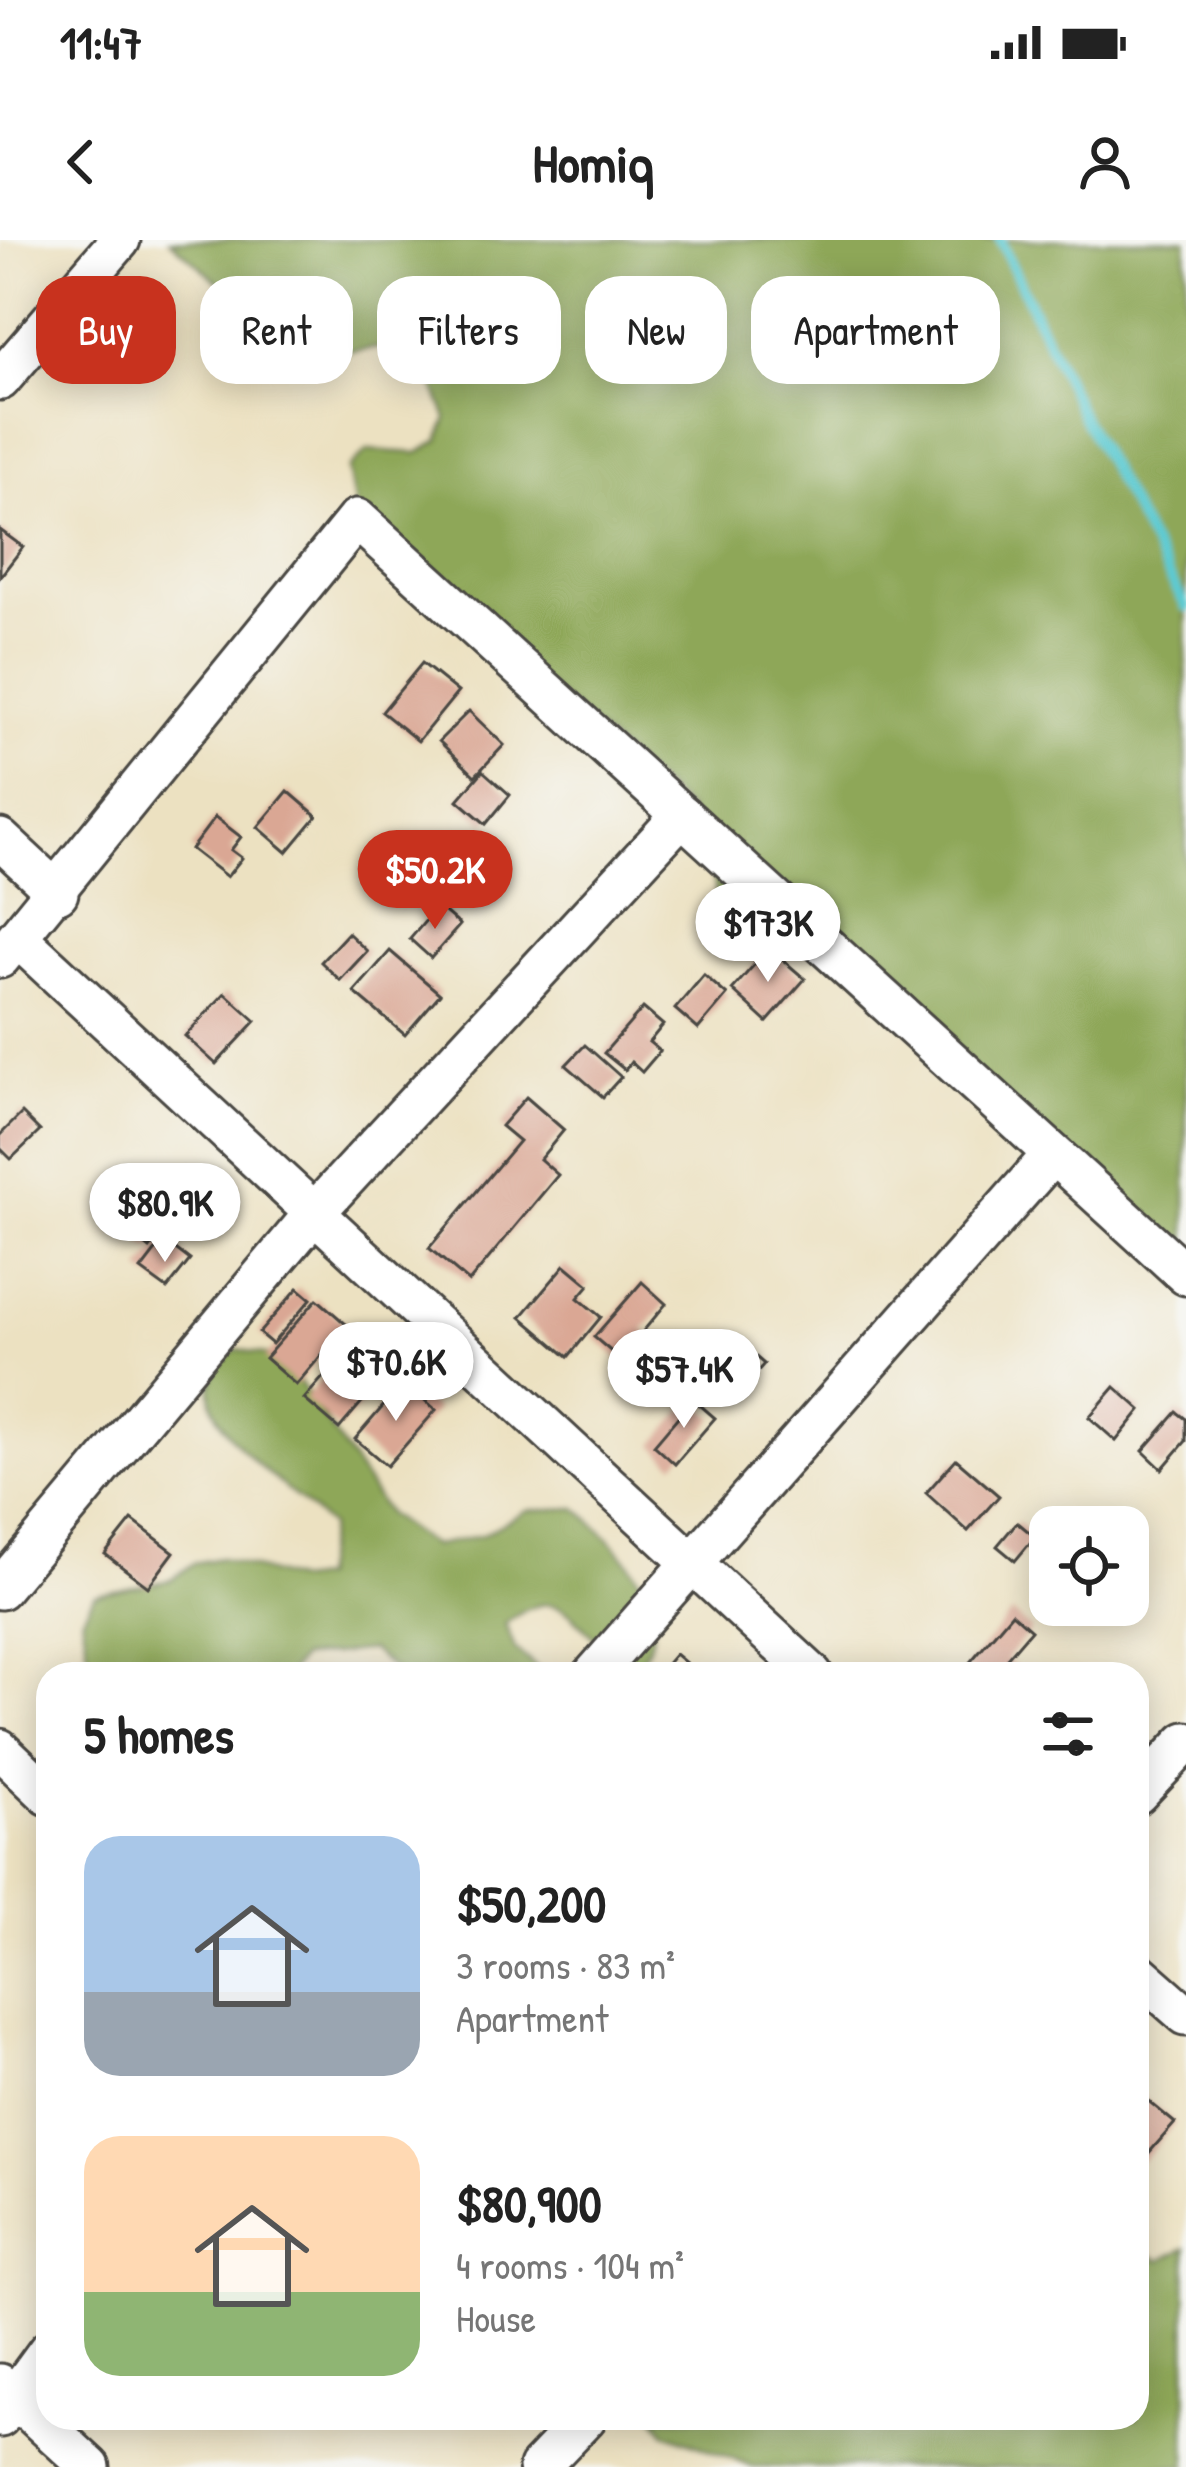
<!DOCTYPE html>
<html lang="en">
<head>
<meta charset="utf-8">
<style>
  :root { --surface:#fff; --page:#f2f2f2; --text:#222; --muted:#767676; --accent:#c8321e }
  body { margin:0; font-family:"Patrick Hand",sans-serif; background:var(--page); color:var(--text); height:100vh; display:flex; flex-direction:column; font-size:45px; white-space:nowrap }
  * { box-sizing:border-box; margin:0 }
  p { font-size:39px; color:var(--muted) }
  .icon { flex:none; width:66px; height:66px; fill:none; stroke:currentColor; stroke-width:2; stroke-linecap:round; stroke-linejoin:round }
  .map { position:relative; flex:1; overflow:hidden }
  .panel { position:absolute; left:36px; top:1422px; width:1113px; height:768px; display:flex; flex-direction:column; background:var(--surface); border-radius:36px; box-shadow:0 6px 30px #0003 }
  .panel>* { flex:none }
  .guide { position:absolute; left:36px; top:36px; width:1116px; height:108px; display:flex; gap:24px }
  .buttons { position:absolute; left:1029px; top:1266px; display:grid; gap:24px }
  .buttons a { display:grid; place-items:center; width:120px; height:120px; border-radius:24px; background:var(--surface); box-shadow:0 6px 30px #0003; font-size:60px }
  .price { position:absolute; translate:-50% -102px; padding:0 27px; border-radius:42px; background:#fff; color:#222; font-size:39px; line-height:78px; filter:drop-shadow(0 3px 6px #0008) }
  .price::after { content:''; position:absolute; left:50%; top:72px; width:36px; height:27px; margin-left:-18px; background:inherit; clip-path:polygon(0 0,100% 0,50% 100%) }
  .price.current { background:var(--accent); color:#fff }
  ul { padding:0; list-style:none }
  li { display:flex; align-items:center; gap:36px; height:300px; padding:0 48px }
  li span { display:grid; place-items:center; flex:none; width:336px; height:240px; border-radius:36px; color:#555 }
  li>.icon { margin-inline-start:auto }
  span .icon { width:144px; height:144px; fill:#fffc; stroke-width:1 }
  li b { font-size:51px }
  h2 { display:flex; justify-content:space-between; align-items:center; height:144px; padding:0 48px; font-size:51px }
  .chip { padding:0 42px; border-radius:36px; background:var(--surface); box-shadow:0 6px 30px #0003; font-size:42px; line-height:108px }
  .chip.current { background:var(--accent); color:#fff }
  .status { display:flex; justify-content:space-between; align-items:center; height:84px; padding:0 60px; background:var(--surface); direction:ltr }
  .status svg { height:33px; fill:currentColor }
  header { display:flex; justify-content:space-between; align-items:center; height:156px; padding:0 48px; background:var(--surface); font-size:54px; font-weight:800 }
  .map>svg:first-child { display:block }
  .forest { fill:#8ea759; stroke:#5c6942; stroke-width:3 }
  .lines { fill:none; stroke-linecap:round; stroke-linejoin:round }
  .stream { stroke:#5dcad2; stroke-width:10 }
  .building { fill:#daa794 }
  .street-casing { stroke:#484642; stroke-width:45 }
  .street { stroke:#fff; stroke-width:39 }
</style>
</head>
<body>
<div class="status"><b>11:47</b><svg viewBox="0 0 49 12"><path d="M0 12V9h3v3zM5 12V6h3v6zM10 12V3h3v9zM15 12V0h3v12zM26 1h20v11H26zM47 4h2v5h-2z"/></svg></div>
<header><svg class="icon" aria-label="back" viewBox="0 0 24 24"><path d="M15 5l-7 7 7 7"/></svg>Homiq<svg class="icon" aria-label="person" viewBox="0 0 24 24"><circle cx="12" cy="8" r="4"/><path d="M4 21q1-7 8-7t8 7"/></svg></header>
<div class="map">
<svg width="1186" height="2227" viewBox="0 0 1186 2227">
  <rect width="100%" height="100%" fill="#f6f6f2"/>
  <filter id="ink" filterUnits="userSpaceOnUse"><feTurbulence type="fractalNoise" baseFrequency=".00833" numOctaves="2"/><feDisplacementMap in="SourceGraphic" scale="24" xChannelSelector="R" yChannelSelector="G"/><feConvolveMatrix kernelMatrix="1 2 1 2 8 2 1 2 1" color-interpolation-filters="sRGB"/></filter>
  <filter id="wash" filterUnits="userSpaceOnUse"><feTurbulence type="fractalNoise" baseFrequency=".004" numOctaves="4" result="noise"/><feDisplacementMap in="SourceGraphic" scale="48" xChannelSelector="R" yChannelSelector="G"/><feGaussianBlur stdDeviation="2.7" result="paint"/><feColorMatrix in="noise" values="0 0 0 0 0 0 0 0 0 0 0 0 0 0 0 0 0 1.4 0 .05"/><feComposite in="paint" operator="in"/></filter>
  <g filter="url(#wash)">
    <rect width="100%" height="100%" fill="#ece1c1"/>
    <g class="forest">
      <polygon points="170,0 1186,0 1186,1024 811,686 757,702 716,676 715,647 688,569 357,279 348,229 368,210 418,213 439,200 447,178 427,129 380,108 321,114 281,97"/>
      <path d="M238,1109L285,1119L388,1275L432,1306L482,1295L527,1270L577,1268C619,1306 680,1366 640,1421C631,1419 618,1418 611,1413C572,1385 564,1337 505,1384L515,1409L544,1434H399L371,1410L301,1418L288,1434H92L82,1378L94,1355L171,1340L194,1323L221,1318L296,1341L320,1338L329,1286C291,1246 153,1166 238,1109Z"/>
      <polygon points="1137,2007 1160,2020 1186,2008 1186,2227 753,2227 666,2193 655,2178 1137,2178"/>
    </g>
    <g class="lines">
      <polyline class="stream" points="1000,0 1082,176 1186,367"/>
    </g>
    <g id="blocks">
      <g class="building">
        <polygon points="0,290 23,307 0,337"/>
        <polygon points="422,423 458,452 418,501 382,472"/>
        <polygon points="469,471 504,505 475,536 439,501"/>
        <polygon points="483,531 510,555 486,584 458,560"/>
        <polygon points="288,551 317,576 287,612 258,587"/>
        <polygon points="215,577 241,597 231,610 242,618 227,637 191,609"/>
        <polygon points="438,666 460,685 431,718 410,699"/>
        <polygon points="348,693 367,711 340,740 321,722"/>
        <polygon points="769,708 805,739 767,782 732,750"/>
        <polygon points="390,711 440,754 405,795 354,752"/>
        <polygon points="704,735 727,755 698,789 675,769"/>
        <polygon points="225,753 256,781 216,824 185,796"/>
        <polygon points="643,768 663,785 649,802 660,811 642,832 631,822 625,830 604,813"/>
        <polygon points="585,805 621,837 603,857 566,825"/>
        <polygon points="526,857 564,890 540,919 558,935 469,1042 429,1008 519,901 501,886"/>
        <polygon points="22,873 40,891 11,919 0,908 0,895"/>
        <polygon points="144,948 177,974 150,1009 116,983"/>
        <polygon points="164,1000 190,1020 167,1049 141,1030"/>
        <polygon points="565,1025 589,1045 578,1058 601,1077 568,1117 521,1077"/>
        <polygon points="642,1042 666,1064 644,1090 658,1102 634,1131 594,1097"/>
        <polygon points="298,1048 311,1059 272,1104 259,1093"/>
        <polygon points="317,1059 347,1085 296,1145 265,1118"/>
        <polygon points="357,1098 391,1128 339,1189 304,1159"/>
        <polygon points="742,1105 764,1124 740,1151 718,1132"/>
        <polygon points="404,1142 436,1170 387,1226 355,1199"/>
        <polygon points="1115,1147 1141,1170 1116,1201 1089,1177"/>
        <polygon points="693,1159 715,1178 675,1224 654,1205"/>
        <polygon points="1177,1172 1186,1179 1186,1201 1162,1229 1143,1211"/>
        <polygon points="956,1219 999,1256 968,1291 926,1253"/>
        <polygon points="132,1280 174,1312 148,1347 105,1314"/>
        <polygon points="1017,1282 1035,1297 1015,1321 997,1306"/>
        <polygon points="1012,1373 1031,1390 1006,1419 1017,1428 1012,1434 973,1434 966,1427"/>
        <polygon points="675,1414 699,1434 658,1434"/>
        <polygon points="1140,1854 1175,1883 1141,1922 1137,1918"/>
      </g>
    </g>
  </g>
  <g filter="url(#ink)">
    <use href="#blocks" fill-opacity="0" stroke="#484642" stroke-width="3"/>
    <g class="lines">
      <defs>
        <g id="street">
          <polyline points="0,140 120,0"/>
          <polyline points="0,599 58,653"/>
          <polyline points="18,698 812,1434"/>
          <polyline points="0,718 357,279 1186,1035"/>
          <polyline points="0,1349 317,970 682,575"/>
          <polyline points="594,1434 1053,914"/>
          <polyline points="0,1509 48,1555"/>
          <polyline points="1137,1554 1186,1502"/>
          <polyline points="1137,1732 1186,1775"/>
          <polyline points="0,2144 90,2227"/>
          <polyline points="0,2177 48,2111"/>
          <polyline points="539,2227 586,2178"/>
        </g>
      </defs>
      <use href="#street" class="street-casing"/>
      <use href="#street" class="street"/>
    </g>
  </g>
</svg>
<div class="buttons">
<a><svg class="icon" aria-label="locate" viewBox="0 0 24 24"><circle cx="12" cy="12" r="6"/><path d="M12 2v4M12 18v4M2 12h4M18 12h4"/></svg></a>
</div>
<b class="price current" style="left:435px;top:692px">$50.2K</b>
<b class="price" style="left:768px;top:745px">$173K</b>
<b class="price" style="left:165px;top:1025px">$80.9K</b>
<b class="price" style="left:396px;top:1184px">$70.6K</b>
<b class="price" style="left:684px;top:1191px">$57.4K</b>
<div class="guide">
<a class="chip current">Buy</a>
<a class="chip">Rent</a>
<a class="chip">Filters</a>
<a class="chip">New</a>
<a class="chip">Apartment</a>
</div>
<section class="panel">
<h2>5 homes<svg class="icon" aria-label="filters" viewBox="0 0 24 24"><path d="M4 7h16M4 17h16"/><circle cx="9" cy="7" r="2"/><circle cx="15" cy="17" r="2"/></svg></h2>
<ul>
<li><span style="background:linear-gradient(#a9c7e8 65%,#9aa5b1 0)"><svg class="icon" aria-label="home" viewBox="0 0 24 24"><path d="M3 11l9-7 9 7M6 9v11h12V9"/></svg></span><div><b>$50,200</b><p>3 rooms · 83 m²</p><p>Apartment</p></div></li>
<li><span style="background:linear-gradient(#ffd9b3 65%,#8fb573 0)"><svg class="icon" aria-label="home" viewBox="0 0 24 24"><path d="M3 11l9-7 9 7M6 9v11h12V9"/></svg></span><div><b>$80,900</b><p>4 rooms · 104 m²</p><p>House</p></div></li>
</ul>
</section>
</div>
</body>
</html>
